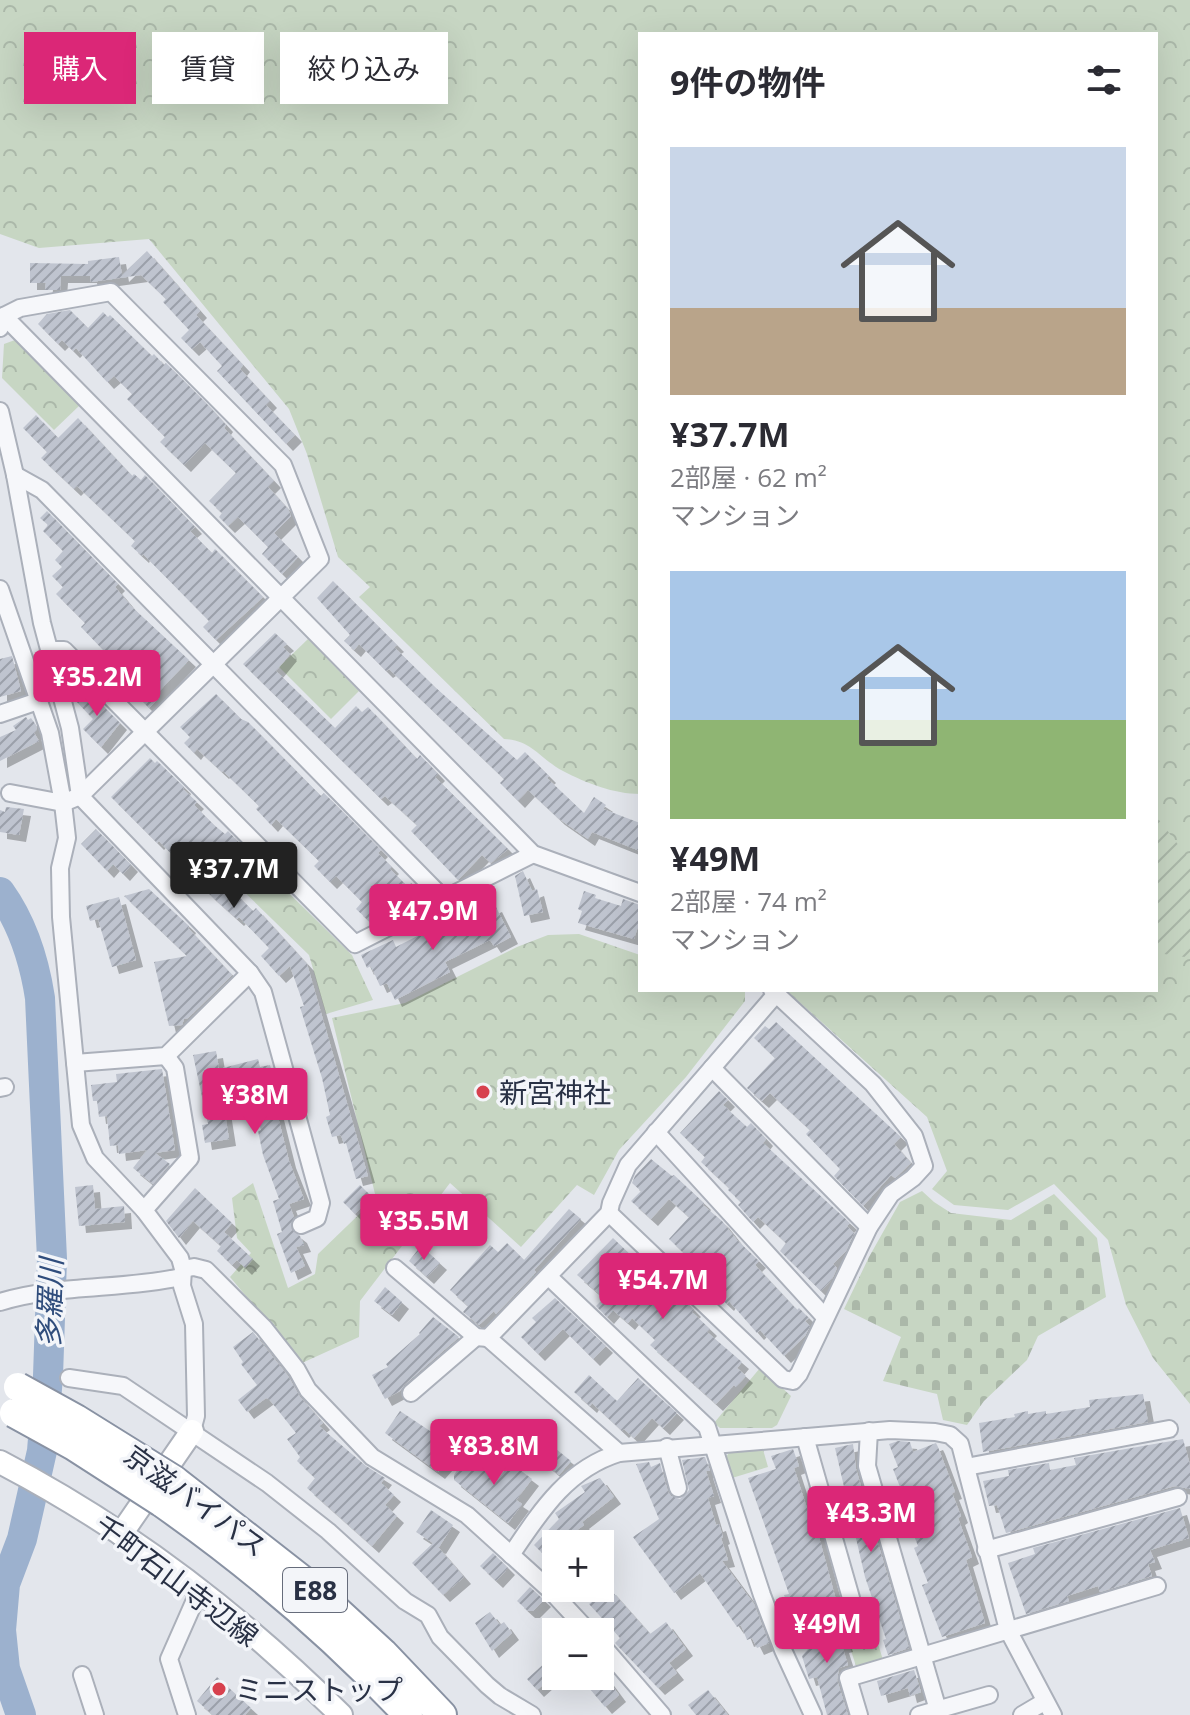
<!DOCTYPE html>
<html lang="ja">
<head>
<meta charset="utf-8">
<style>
  :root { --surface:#fff; --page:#f7f7f7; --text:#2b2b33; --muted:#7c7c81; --accent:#db2777 }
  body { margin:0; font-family:"Open Sans","Noto Sans JP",sans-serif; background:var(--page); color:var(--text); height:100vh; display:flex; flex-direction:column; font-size:30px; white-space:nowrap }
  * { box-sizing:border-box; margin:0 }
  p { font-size:26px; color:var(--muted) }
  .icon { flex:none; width:44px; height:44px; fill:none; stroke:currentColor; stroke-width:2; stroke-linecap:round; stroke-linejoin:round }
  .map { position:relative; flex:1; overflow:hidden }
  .drawer { position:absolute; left:638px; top:32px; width:520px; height:960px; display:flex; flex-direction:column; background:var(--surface); border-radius:0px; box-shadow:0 8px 32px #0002 }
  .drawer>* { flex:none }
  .banner { position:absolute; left:24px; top:32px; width:494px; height:72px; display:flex; gap:16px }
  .buttons { position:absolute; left:542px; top:1530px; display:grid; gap:16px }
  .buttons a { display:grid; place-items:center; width:72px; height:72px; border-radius:0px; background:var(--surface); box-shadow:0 8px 32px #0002; font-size:40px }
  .price { position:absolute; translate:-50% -68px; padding:0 18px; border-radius:8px; background:var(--accent); color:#fff; font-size:26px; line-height:52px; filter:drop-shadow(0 2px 4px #0008) }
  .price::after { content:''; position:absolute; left:50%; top:48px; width:24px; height:18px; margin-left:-12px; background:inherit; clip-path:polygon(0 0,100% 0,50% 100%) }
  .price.on { background:#222; color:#fff }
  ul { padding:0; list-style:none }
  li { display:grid; align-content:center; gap:16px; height:424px; padding:0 32px }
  li span { display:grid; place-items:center; height:248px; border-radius:0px; color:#555 }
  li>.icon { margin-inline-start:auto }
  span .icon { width:144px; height:144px; fill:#fffc; stroke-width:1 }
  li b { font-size:34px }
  h2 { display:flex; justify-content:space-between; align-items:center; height:96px; padding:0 32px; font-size:34px }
  .chip { padding:0 28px; border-radius:0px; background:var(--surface); box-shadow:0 8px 32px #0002; font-size:28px; line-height:72px }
  .chip.on { background:var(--accent); color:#fff }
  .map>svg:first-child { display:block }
  .forest { fill:url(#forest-crowns) }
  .cemetery { fill:url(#cemetery-stones) }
  .garden { fill:url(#garden-furrows) }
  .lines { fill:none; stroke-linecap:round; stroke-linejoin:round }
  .river { stroke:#9cb1ce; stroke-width:30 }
  .building { fill:url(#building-hatch); filter:url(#shadow) }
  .street-casing { stroke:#abb0ba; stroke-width:20 }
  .secondary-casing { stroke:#abb0ba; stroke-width:26 }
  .highway-casing { stroke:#8992a3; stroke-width:32 }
  .street { stroke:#f6f7fa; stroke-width:16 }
  .secondary { stroke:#fff; stroke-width:22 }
  .highway { stroke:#fff; stroke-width:28 }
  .highway-bridge-casing { stroke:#8992a3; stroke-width:32; stroke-linecap:butt }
  .highway-bridge { stroke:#fff; stroke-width:28 }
  .poi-dot { fill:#d7414e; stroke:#f3f5f9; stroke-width:3 }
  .labels { text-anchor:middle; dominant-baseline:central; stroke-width:7; stroke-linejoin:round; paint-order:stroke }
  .shield { fill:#f3f5f9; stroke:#666c7b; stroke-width:2 }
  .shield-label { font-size:26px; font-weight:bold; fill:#293145 }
  .poi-label { font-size:28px; fill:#293145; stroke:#f3f5f9; text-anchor:start }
  .street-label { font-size:28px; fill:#293145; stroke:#f3f5f9 }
  .water-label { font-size:30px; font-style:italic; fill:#304d7c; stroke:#f3f5f9 }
</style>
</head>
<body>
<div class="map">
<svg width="1190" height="1715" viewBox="0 0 1190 1715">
  <defs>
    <pattern id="forest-crowns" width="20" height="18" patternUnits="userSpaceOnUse" patternTransform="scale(2)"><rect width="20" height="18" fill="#c7d6c3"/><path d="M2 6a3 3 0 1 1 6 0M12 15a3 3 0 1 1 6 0" fill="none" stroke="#abb8a9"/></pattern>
    <pattern id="cemetery-stones" width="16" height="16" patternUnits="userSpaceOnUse" patternTransform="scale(2)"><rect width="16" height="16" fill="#c7d6c3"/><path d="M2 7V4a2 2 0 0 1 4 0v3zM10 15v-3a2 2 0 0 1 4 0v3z" fill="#abb8a9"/></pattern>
    <pattern id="garden-furrows" width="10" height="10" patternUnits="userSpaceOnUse" patternTransform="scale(2)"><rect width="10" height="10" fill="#c7d6c3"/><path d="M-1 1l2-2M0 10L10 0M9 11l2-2" fill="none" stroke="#abb8a9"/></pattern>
    <pattern id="building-hatch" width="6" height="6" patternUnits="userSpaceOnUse" patternTransform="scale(2)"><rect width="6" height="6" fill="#bfc4cf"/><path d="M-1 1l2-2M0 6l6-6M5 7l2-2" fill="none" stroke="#9ba0aa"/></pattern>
    <filter id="shadow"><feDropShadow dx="7" dy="7" stdDeviation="0" flood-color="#0004"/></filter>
  </defs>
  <rect width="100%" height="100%" fill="#e3e6ec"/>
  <g class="forest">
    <path d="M0,0H1190V1404L1153,1358L1126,1305L1108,1240L1054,1184L1008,1210L954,1205L932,1189L947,1171L927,1117L786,990H1156V34H640V794C614,794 586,783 563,771C540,759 532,740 504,739L359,597L370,587L338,557L307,454L289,409L149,239L39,248L0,234Z"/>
    <polygon points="15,340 80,405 54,430 2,378 4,344"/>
    <polygon points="308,639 359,691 331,719 279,667"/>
    <polygon points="252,857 352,955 373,1000 326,1014 309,955 231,879"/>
    <polygon points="579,934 640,955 640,990 745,990 745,1001 686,1077 619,1150 594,1195 577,1185 521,1247 450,1183 360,1301 359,1337 302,1363 230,1277 251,1253 237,1238 232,1198 253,1183 288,1288 315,1274 318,1254 376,1198 332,1018 405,1003 517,947 548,935"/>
    <polygon points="760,1368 791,1396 777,1425 772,1428 720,1428 714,1423"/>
    <polygon points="762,1446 768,1467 732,1478 726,1457 731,1450"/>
    <polygon points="867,1608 883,1660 857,1669 840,1617"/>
  </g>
  <polygon class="cemetery" points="922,1191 934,1202 951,1213 1011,1220 1054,1194 1097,1238 1106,1297 1038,1336 1027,1360 984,1401 967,1425 943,1420 937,1394 883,1381 901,1337 844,1309 869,1257 900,1202"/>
  <polygon class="garden" points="1156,816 1190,860 1190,954 1185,957 1164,954 1156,949"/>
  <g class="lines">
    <path class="river" d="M0,892C23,924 34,959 40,998L52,1259L48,1376L42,1451L22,1539L5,1584L1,1630L5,1669L21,1715"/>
  </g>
  <g class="building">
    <polygon points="147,251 200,311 196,315 243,365 240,369 270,401 266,405 295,435 286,444 217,371 222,366 200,342 192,349 181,338 189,330 163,302 166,299 141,275 91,282 90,276 61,276 60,290 45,290 46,283 30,283 30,263 88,264 88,261 119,257 122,275"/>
    <polygon points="70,310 88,328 103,312 108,317 110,315 152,356 154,354 164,365 166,363 205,402 226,425 224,428 274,481 268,487 288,509 291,516 274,533 298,557 282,574 262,554 268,547 238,517 228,526 219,517 222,513 209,501 236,473 205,443 184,465 160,442 165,437 127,399 132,394 114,376 107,382 76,348 73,351 62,340 58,344 38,324 47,314"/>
    <polygon points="36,415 58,438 78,418 132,476 134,474 141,480 145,475 195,527 190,531 212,553 215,549 263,597 216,640 203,627 209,621 143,554 142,556 131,546 135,541 77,486 74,489 41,458 47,452 23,428"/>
    <polygon points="47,511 118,584 115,587 131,606 189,660 164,686 156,696 159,698 149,708 140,699 145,695 102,655 105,652 81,627 85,623 56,594 63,587 52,576 62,567 55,560 63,551 43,531 48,525 40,518"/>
    <polygon points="333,581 397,645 394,647 436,688 517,760 525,752 549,776 547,778 584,813 594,797 606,805 603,809 640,823 640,851 592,832 588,839 558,818 528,790 518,801 500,783 504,779 389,669 386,671 359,644 354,650 344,641 350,635 317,598"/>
    <polygon points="275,633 287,644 283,647 290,654 276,671 335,728 356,706 362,712 368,707 417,759 420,755 438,774 435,777 508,849 491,863 482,855 458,880 411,831 417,825 385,796 381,799 243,664"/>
    <polygon points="12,656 21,691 0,697 0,659"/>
    <polygon points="85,688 120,723 101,747 83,729 93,719 74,699"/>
    <polygon points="216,694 241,719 248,722 321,796 324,793 381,850 378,853 392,867 390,869 408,887 411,883 422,893 413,902 405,906 396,897 371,923 356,909 362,902 336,876 330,882 314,866 319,861 276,819 271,825 256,809 259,806 223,771 222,772 197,749 194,753 184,743 190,737 180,727"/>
    <polygon points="26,717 28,720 31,718 36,725 37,730 34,733 39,741 0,761 0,737 16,730 13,726"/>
    <polygon points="150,758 155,763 157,761 184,787 183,789 197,802 194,805 214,825 225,834 228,831 252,856 225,883 253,911 256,908 307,964 368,1176 356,1179 346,1143 344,1144 341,1135 332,1137 326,1117 330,1115 322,1078 300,1007 304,1006 290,966 279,976 261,956 269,948 239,917 237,919 208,893 159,841 157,843 111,797"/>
    <polygon points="6,807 24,809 19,835 0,832 0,810 5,812"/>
    <polygon points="96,829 131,865 123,874 113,864 107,871 81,844"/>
    <polygon points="523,871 532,891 537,889 543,912 524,916 515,876"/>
    <polygon points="149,889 189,926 188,928 232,975 188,1018 184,1019 182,1025 169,1026 154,962 187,956 124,896"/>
    <polygon points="584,891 596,895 595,898 621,906 623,899 640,905 640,920 634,939 578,923 582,911 578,909"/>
    <polygon points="119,897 136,960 112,967 98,919 90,921 86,906"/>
    <polygon points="495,905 511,937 494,946 490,940 445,962 450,972 395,1000 387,983 380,986 371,966 367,968 361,955 393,940 396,947 429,930 431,934"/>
    <polygon points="776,1022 901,1137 894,1144 911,1163 895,1178 891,1175 863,1206 834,1176 840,1169 806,1134 810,1130 770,1093 762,1101 747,1088 775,1058 754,1038 765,1026 769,1029"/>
    <polygon points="216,1051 219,1069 258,1059 260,1067 270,1065 276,1087 272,1088 277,1113 289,1161 304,1199 289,1204 294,1217 291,1229 300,1236 304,1245 296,1247 305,1266 291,1273 277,1234 282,1232 273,1201 279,1199 263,1155 258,1131 261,1130 244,1077 220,1082 229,1139 205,1143 202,1125 208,1124 193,1055"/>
    <polygon points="162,1069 175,1150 155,1153 170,1164 153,1184 133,1168 147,1150 119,1154 118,1145 110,1146 107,1116 99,1117 97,1101 93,1101 91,1085 117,1082 116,1074"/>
    <polygon points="719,1091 728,1100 723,1105 747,1127 751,1123 766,1139 763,1143 850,1223 847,1226 854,1233 846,1251 833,1264 837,1268 832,1279 821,1291 780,1251 786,1243 758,1217 753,1222 738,1205 741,1202 728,1190 729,1188 701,1162 705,1157 680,1133"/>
    <polygon points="651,1159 672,1176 674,1175 704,1203 703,1205 722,1221 737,1240 759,1261 755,1265 797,1310 799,1308 809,1318 805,1321 810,1326 805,1336 784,1356 760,1330 757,1333 729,1301 727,1304 711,1289 713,1286 694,1269 697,1266 669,1239 689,1217 669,1199 651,1219 631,1201 641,1191 632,1183 635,1176"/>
    <polygon points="93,1185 95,1209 124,1206 125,1222 79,1226 75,1187"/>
    <polygon points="360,1185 372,1197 355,1214 343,1202"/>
    <polygon points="195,1188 232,1223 224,1232 253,1259 245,1268 237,1260 232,1265 217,1251 221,1246 193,1221 179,1238 166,1221"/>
    <polygon points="569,1209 581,1219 534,1270 536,1272 496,1314 494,1311 479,1325 463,1312 468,1306 450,1290 490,1245 498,1252 507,1243 524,1260"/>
    <polygon points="613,1238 635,1259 632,1262 658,1286 659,1284 667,1291 671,1287 694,1310 692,1312 710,1329 707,1332 742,1362 737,1368 746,1376 736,1387 734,1385 716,1404 650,1345 655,1340 632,1318 628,1323 613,1310 607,1317 596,1306 604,1298 577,1275"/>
    <polygon points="421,1246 440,1263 427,1277 409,1261"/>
    <polygon points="385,1287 402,1302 392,1315 374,1301"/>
    <polygon points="555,1298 606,1346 593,1359 563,1329 538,1354 521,1337 536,1322 532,1318"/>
    <polygon points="433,1317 459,1337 404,1385 400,1391 385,1399 372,1375 388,1367 386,1364 420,1334 419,1333"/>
    <polygon points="253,1332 288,1376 300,1397 323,1423 319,1426 366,1466 385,1478 381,1483 394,1495 385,1505 397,1516 372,1546 307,1488 315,1478 297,1461 300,1457 287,1439 296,1433 269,1399 266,1398 247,1412 238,1400 257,1385 241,1364 243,1362 233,1347"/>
    <polygon points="589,1375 617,1401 638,1378 677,1413 663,1428 652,1418 634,1438 624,1429 622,1431 592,1403 590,1406 574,1392"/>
    <polygon points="1143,1394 1148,1422 983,1452 979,1423 1015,1417 1014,1414 1028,1411 1028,1414 1046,1411 1046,1414 1090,1407 1089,1400"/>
    <polygon points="400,1411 433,1433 431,1436 454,1454 438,1472 385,1433"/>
    <polygon points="1183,1439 1190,1465 1190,1489 1175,1486 1006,1533 997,1505 989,1506 983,1481 1009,1476 1008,1470 1049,1463 1050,1470 1076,1465 1074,1458"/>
    <polygon points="898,1441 910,1442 913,1452 936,1443 938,1447 955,1492 952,1493 961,1516 958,1518 972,1557 966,1560 985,1623 942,1637 922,1585 928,1583 914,1548 918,1546 896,1489 900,1487 893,1469 898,1467 889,1444"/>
    <polygon points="853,1444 856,1469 909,1648 888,1655 883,1640 886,1639 865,1577 835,1448"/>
    <polygon points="551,1445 571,1461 559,1475 539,1458"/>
    <polygon points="793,1449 799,1466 794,1468 813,1527 816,1526 836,1600 799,1613 798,1609 789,1611 784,1595 789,1594 748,1478 776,1469 771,1456"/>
    <polygon points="467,1456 498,1479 511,1463 532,1479 516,1500 522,1504 508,1523 454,1480 454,1475"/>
    <polygon points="705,1457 710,1471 706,1471 714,1496 708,1498 716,1525 719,1524 723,1537 721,1538 728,1560 722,1561 754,1604 769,1643 757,1648 752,1638 747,1640 741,1625 737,1627 700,1573 674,1593 633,1537 659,1519 636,1464 649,1462 651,1467 660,1463 668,1492 671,1496 680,1499 689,1490 682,1460"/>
    <polygon points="600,1478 614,1497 582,1522 584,1525 569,1536 577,1544 556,1544 556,1567 534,1545 559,1519 555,1513 585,1492 581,1486"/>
    <polygon points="1180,1508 1189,1538 1150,1550 1155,1562 1148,1564 1152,1576 1100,1592 1098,1586 1067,1596 1069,1601 1026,1614 1008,1563 1035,1554 1033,1548"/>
    <polygon points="431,1510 453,1525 439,1547 437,1546 464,1577 443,1595 412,1563 433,1543 416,1532"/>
    <polygon points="493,1553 508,1568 496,1581 480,1566"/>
    <polygon points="530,1587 544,1600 533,1611 528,1611 517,1601"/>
    <polygon points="581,1588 609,1588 650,1634 666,1622 686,1649 669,1663 677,1673 658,1688 615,1643 620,1638 589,1604 593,1601"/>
    <polygon points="490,1612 500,1625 504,1622 512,1633 492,1651 475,1623"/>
    <polygon points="839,1623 846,1645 842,1646 848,1665 839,1668 837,1680 848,1715 827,1715 817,1677 809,1679 802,1656 808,1649 804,1635"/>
    <polygon points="556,1653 556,1673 537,1690 527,1679"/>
    <polygon points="914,1670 921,1692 910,1696 908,1688 881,1696 877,1681"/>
    <polygon points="579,1676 605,1676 619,1695 605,1707"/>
    <polygon points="217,1677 251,1708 245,1715 213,1715 197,1701"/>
    <polygon points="708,1690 728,1715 696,1715 688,1705"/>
  </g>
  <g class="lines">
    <defs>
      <g id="street">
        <polyline points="4,316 533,854 640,893"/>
        <polyline points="0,328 4,316 20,308 111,292 283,465 320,559 80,796 63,803 10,793"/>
        <polyline points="0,411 15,475 42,623 70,728 80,796 250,973 263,992 321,1203 317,1218 301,1225"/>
        <polyline points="15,475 42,490 444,899"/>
        <polyline points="0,589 50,733 63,803 67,838 60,868 61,917 81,1125 95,1158 144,1210 180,1258 183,1269 182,1286 194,1324 196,1416 192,1431"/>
        <polyline points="50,650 64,650 355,944 533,854"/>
        <polyline points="0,714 38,701"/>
        <polyline points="75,1063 166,1056 250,973"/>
        <polyline points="712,1068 869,1227"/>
        <polyline points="0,1088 5,1087"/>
        <polyline points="656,1132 824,1316"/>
        <polyline points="144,1210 190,1158 175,1068 166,1056"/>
        <polyline points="609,1213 783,1379 793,1381 799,1374 869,1227 891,1194 913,1178 924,1166 914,1136 873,1084 772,990"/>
        <polyline points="395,1268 476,1337 488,1338"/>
        <polyline points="183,1269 194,1267 206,1270 264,1328 297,1370 308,1390 372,1457 467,1515 550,1590 589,1632"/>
        <polyline points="549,1277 707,1427 762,1595 783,1650 813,1715"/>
        <path d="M0,1302C59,1284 122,1290 181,1277"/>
        <polyline points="69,1378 123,1386 267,1483 328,1531 405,1601 428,1615 440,1637 487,1685 500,1696 532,1715"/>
        <polyline points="411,1393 476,1337"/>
        <polyline points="869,1431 867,1466 938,1710"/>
        <polyline points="667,1447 678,1488"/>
        <polyline points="619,1453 488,1338 609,1213 611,1203 628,1165 776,994"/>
        <polyline points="966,1467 1169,1429"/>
        <polyline points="986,1550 1178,1497"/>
        <path d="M511,1555C540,1512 567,1469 619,1453L890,1430L935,1432L950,1435L960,1444L1008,1630L1053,1715"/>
        <polyline points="777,1633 847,1608 851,1598 805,1437"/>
        <polyline points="600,1643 662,1715"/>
        <polyline points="82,1675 95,1715"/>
        <polyline points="187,1715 169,1659 199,1591"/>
        <polyline points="859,1715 848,1678 1157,1586"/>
        <polyline points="919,1715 989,1695"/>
        <polyline points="1022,1715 1044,1702"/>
      </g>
      <g id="secondary">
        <path d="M0,1462C125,1527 241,1616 341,1715"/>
        <polyline points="121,1534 192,1431"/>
      </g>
      <g id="highway">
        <polyline points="174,1480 310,1586 383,1653 442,1715"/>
        <path d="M161,1502C251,1565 333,1635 408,1715"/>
      </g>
    </defs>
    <use href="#street" class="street-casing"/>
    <use href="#secondary" class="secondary-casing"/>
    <use href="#highway" class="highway-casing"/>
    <use href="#street" class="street"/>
    <use href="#secondary" class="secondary"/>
    <use href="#highway" class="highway"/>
    <defs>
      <g id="highway-bridge">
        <polyline points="18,1387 76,1419 174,1480"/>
        <polyline points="14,1413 74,1446 161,1502"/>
      </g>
    </defs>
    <use href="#highway-bridge" class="highway-bridge-casing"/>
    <use href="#highway-bridge" class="highway-bridge"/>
  </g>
  <g class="poi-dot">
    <circle cx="483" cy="1092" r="8"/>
    <circle cx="219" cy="1689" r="8"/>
  </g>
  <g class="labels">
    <rect class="shield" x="283" y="1568" width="64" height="44" rx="6"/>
    <g class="shield-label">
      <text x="315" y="1590">E88</text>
    </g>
    <g class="poi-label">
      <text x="499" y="1092">新宮神社</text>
      <text x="235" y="1689">ミニストップ</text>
    </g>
    <g class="street-label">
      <text transform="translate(196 1500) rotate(36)">京滋バイパス</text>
      <text transform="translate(177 1580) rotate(37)">千町石山寺辺線</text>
    </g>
    <g class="water-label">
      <text transform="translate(49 1303) rotate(-88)">多羅川</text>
    </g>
  </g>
</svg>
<div class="buttons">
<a>+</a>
<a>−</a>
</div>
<b class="price" style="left:97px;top:718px">¥35.2M</b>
<b class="price on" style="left:234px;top:910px">¥37.7M</b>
<b class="price" style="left:433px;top:952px">¥47.9M</b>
<b class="price" style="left:255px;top:1136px">¥38M</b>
<b class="price" style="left:424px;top:1262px">¥35.5M</b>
<b class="price" style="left:663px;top:1321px">¥54.7M</b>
<b class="price" style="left:494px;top:1487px">¥83.8M</b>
<b class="price" style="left:871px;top:1554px">¥43.3M</b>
<b class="price" style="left:827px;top:1665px">¥49M</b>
<div class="banner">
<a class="chip on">購入</a>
<a class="chip">賃貸</a>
<a class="chip">絞り込み</a>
</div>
<section class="drawer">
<h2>9件の物件<svg class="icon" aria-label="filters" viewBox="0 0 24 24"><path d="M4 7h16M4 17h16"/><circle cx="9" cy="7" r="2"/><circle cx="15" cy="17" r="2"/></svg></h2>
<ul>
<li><span style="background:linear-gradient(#c9d6e8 65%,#b9a48a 0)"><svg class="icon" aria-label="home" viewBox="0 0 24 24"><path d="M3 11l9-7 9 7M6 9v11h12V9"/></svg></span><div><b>¥37.7M</b><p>2部屋 · 62 m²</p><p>マンション</p></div></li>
<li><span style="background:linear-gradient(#a9c7e8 60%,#8fb573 0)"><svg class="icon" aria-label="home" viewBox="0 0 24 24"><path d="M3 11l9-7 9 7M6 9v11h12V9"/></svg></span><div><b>¥49M</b><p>2部屋 · 74 m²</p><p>マンション</p></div></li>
</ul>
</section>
</div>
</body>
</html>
